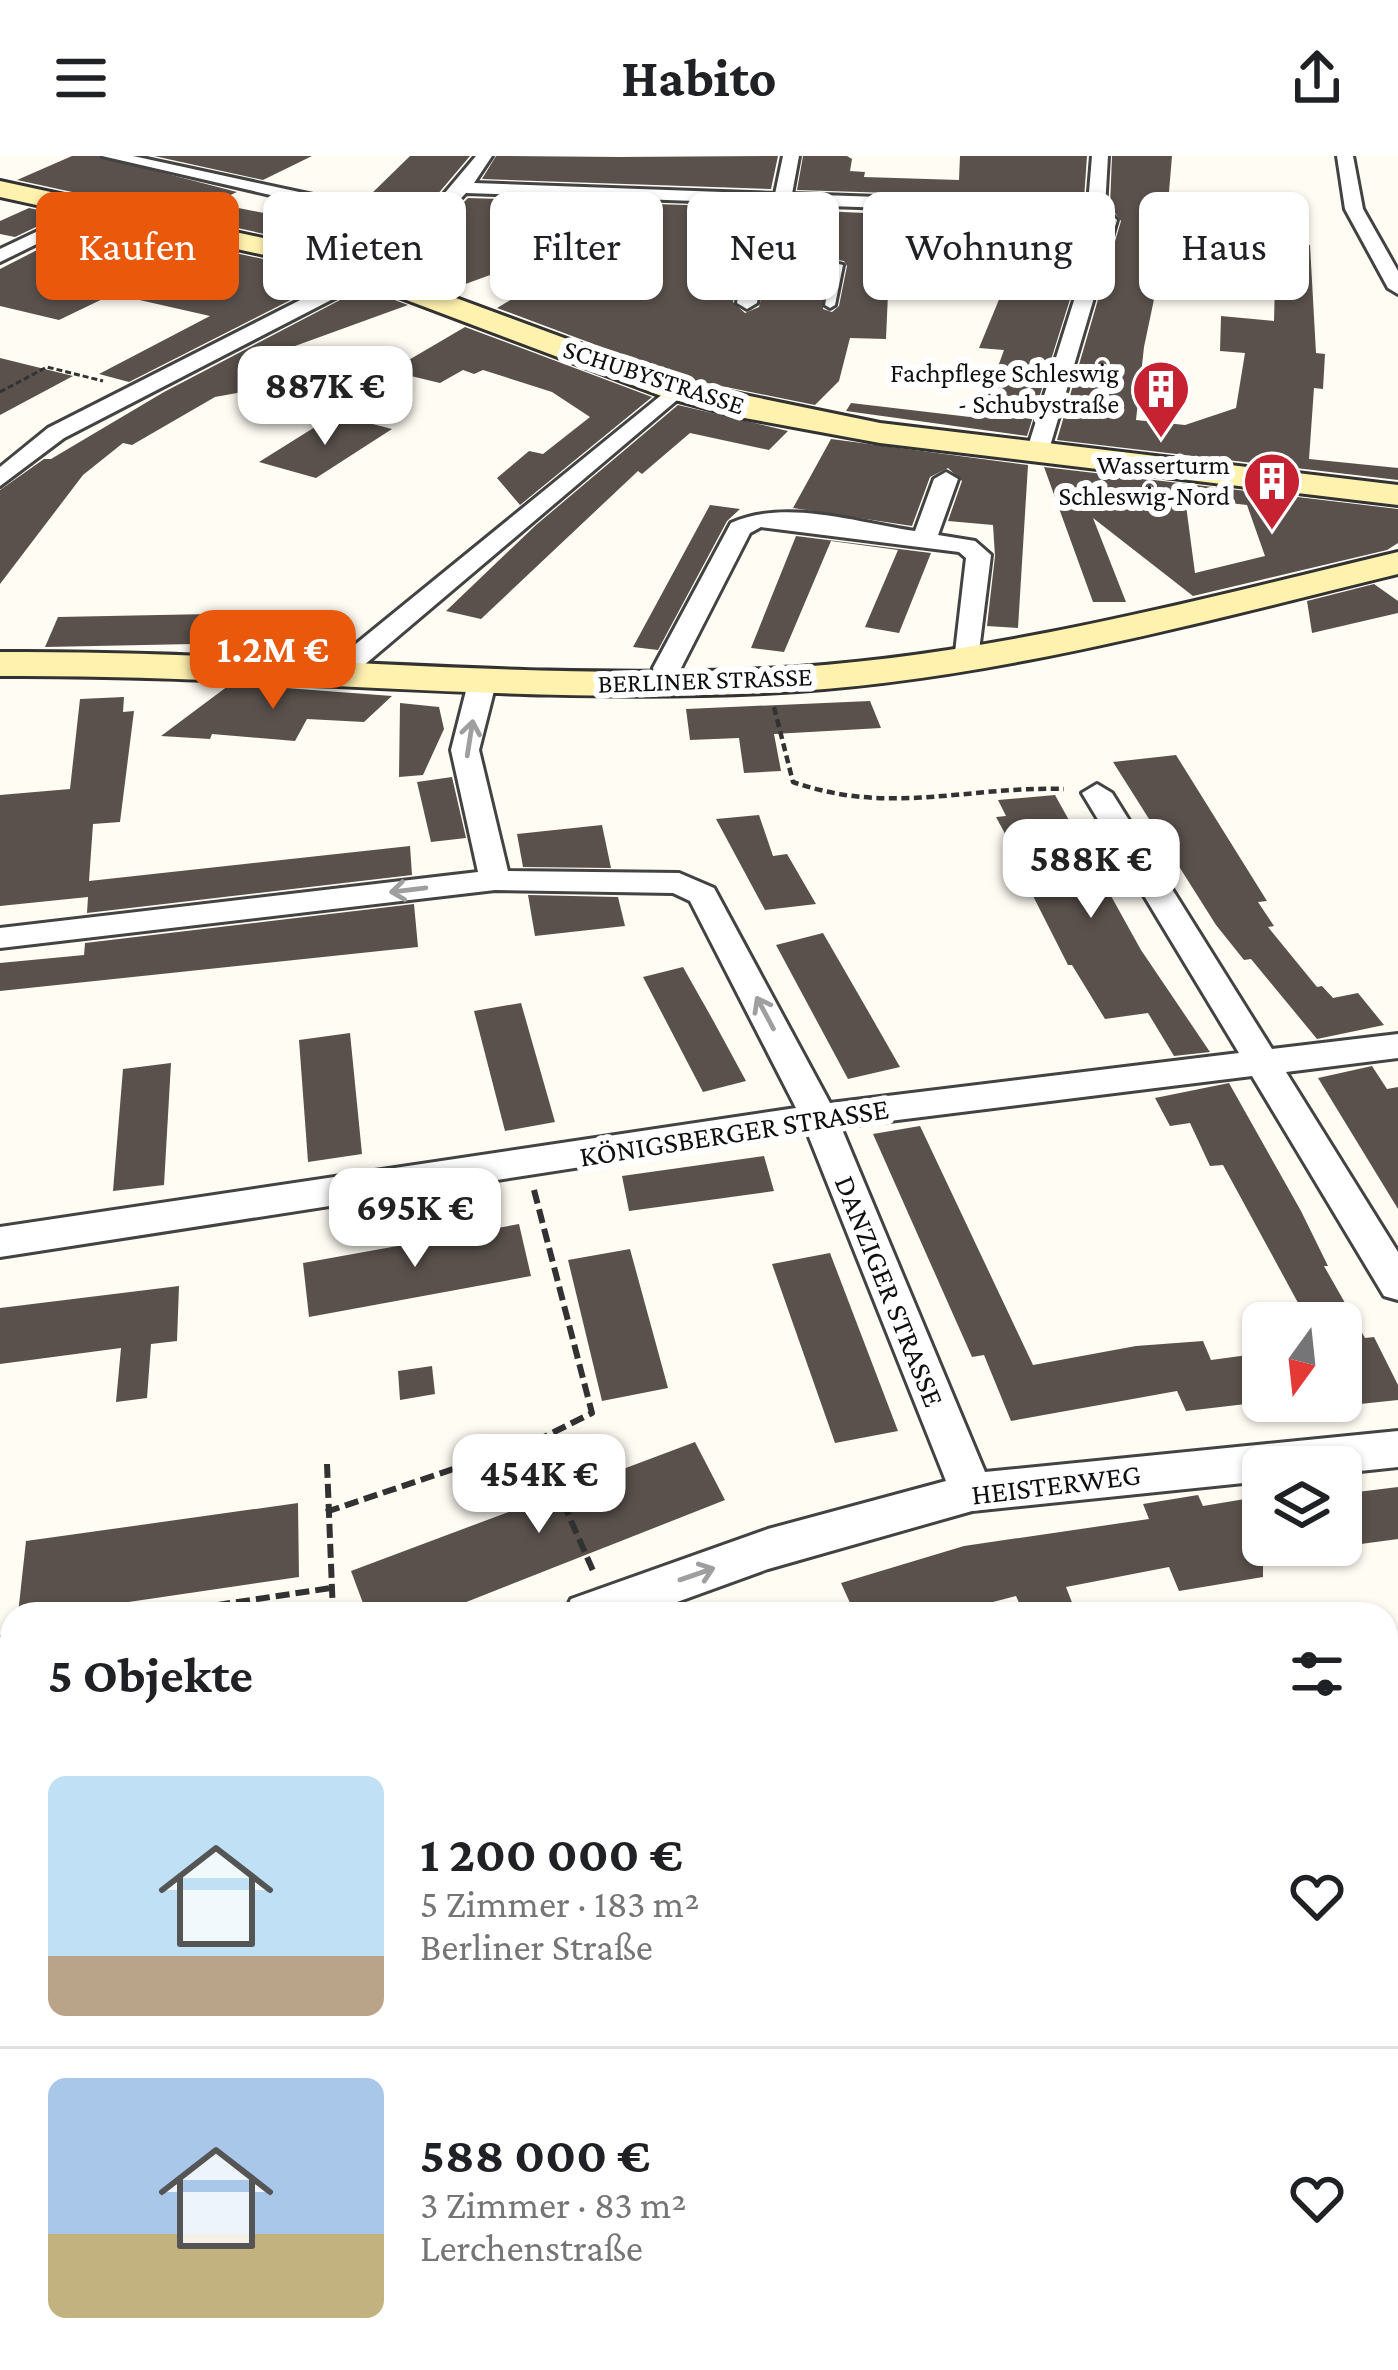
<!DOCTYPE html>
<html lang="de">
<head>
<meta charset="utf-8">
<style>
  :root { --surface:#fff; --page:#f2f2f2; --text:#202124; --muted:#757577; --line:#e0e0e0; --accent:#ea580c }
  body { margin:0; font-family:"Crimson Pro",serif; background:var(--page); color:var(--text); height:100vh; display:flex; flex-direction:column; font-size:45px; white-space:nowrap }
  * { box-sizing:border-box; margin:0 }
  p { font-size:39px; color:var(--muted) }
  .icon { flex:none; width:66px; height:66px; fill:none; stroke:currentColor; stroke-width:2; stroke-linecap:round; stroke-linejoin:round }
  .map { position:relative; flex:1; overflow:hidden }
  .details { position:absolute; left:0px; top:1446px; width:1398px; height:768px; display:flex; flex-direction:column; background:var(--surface); border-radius:36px 36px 0 0; box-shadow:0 3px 9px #0004 }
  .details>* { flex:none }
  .banner { position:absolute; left:36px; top:36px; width:1326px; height:108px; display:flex; gap:24px }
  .needle { width:78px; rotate:195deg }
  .fabs { position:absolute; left:1242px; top:1146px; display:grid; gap:24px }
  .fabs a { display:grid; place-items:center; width:120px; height:120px; border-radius:18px; background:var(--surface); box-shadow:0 3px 9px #0004; font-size:60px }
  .price { position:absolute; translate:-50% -102px; padding:0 27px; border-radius:24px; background:#fff; color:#222; font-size:39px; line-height:78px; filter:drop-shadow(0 3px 6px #0008) }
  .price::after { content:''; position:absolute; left:50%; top:72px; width:36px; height:27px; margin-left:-18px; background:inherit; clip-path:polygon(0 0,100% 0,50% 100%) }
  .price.current { background:var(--accent); color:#fff }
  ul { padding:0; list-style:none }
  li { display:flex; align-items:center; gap:36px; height:300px; padding:0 48px }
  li+li { border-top:3px solid var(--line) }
  li span { display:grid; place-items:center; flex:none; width:336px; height:240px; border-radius:18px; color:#555 }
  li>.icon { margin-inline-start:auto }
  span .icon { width:144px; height:144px; fill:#fffc; stroke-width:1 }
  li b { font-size:51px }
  h2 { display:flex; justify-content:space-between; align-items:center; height:144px; padding:0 48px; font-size:51px }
  .chip { padding:0 42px; border-radius:18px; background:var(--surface); box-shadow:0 3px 9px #0004; font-size:42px; line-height:108px }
  .chip.current { background:var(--accent); color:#fff }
  header { display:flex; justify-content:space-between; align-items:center; height:156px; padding:0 48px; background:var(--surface); font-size:54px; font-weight:700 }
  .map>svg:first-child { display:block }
  .building { fill:#5a514c; fill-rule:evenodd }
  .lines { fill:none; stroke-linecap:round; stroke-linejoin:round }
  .lane-casing { stroke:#434343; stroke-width:6 }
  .street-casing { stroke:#434343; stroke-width:6 }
  .secondary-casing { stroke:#323232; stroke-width:6 }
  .path-far2 { stroke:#323232; stroke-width:3; stroke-dasharray:6 3; stroke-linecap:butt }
  .path-far1 { stroke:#323232; stroke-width:4.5; stroke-dasharray:8 4.5; stroke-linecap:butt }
  .path { stroke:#323232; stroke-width:6; stroke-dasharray:14 6; stroke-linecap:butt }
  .lane { fill:#fff; fill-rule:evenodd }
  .street { fill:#fff; fill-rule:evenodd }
  .secondary { fill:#fff2af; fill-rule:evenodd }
  .oneway { stroke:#9f9f9f }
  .labels { text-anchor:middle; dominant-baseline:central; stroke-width:12; stroke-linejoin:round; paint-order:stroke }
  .far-poi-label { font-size:27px; fill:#101010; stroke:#fff; text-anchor:end }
  .far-street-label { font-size:27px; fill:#101010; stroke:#fff }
  .street-label { font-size:30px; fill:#101010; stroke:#fff }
</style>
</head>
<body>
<header><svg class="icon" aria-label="menu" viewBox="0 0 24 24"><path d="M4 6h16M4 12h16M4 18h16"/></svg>Habito<svg class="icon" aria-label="share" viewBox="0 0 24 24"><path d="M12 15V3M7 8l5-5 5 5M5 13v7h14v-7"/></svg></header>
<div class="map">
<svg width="1398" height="2214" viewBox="0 0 1398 2214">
  <rect width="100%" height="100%" fill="#fffcf4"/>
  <g class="building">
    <polygon points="72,0 98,0 237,36 213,47 319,68 331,62 344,65 350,59 413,65 368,105 338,94 17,24"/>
    <polygon points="154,0 312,0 263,24"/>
    <polygon points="410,0 470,0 431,46 368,41"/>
    <polygon points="496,0 619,1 778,0 771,33 482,23"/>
    <polygon points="803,0 847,0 852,3 850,15 865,16 864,21 959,24 960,0 1087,0 1084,43 797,34"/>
    <polygon points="1112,0 1172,0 1168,48 1180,49 1165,91 1144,191 1136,264 1185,269 1236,252 1245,197 1220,195 1221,160 1274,165 1276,87 1310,89 1316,197 1325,198 1323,233 1314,232 1309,303 1398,312 1398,324 1057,284 1121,65 1110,50"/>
    <polygon points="468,42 748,51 733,146 745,157 759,151 764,131 824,133 823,153 832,156 839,150 847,110 844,105 832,103 827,118 766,116 775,53 1094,67 1027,280 846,255 851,247 970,261 974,254 982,255 1004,194 979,192 1031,66 899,65 895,115 889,115 886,183 850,182 839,225 815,249 687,223 497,152 560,115 551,97 449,134 397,115"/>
    <polygon points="29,52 61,59 15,81 0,78 0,65"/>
    <path d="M92,66L318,115L334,122L129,226L99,218L210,160L113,138L59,164L0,150V113ZM161,85L171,91L169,98L105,129L90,125L92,119Z"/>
    <polygon points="363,132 408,149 284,194 305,199 237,237 215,241 132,289 123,287 83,319 0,428 0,334 44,303 51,303 164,236"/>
    <polygon points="465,171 652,241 520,349 497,322 529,295 543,298 590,261 552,236 483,214 474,218 463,214 440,227 390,215"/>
    <polygon points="0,202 73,220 0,259"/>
    <polygon points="678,249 788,275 769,294 690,277 642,318 638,315 481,463 446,455 536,369"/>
    <polygon points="349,262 392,273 316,322 259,306 315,271 328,274"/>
    <polygon points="831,283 1028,309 1018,472 987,470 995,400 993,369 948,365 962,325 948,312 930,321 912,370 793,352"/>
    <path d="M1044,311L1398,353V387L1387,394L1193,440L1093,362L1126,446H1093ZM1185,342L1247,349L1265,400L1195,417Z"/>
    <polygon points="710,349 740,353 727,365 658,494 633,491"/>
    <polygon points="796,380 931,397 899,477 865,471 898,394 831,385 784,496 751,492"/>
    <polygon points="1374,428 1398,445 1398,457 1312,477 1307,445"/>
    <polygon points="210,458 194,488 45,491 58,461"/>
    <polygon points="228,530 286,532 392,540 364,566 307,563 295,585 212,578 210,583 161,580"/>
    <polygon points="124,541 123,556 134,555 120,666 93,668 89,725 410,690 412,719 87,757 88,741 0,750 0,639 70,633 80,543"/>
    <polygon points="870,545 881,572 774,578 781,615 744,617 739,582 690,584 686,553"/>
    <polygon points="400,547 439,551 444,573 423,619 399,621"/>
    <polygon points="1176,599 1267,745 1258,746 1274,770 1268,771 1317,831 1322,830 1333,842 1358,837 1384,869 1317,883 1251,803 1244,804 1216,769 1113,606"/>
    <polygon points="452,621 466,682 431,686 417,626"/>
    <polygon points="1055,639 1141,794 1210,896 1174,900 1148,857 1105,863 1072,809 1068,809 1032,738 1037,737 996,661 1006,660 998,644"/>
    <polygon points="759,659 773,700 787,698 816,748 765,754 716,663"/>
    <polygon points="602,669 611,712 523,711 517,678"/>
    <polygon points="528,739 618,741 625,770 535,780"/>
    <polygon points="414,748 418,791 0,835 0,807 84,799 85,787"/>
    <polygon points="823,777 868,855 900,911 848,923 776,789"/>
    <polygon points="683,811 714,866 746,925 703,936 643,821"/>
    <polygon points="521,847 555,966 505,975 474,855"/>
    <polygon points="350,877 362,998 308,1006 299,884"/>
    <polygon points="171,907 164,1029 113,1035 123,913"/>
    <polygon points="1372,910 1387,933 1398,931 1398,1053 1318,922"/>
    <polygon points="1229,927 1301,1055 1328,1110 1324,1110 1365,1182 1374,1181 1398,1229 1398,1244 1341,1250 1341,1167 1309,1167 1223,1009 1210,1010 1190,967 1170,970 1155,942"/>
    <polygon points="920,970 1033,1209 1136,1190 1203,1185 1211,1204 1263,1197 1263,1246 1186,1255 1177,1235 1011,1265 984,1199 972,1201 873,978"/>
    <polygon points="764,1000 774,1035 629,1055 622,1020"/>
    <polygon points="519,1068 531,1120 309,1161 303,1107"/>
    <polygon points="630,1093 668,1232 602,1245 568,1104"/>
    <polygon points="830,1097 898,1275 835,1287 772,1108"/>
    <polygon points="179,1130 177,1185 151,1188 147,1242 116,1246 121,1192 0,1208 0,1152"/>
    <polygon points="432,1210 435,1238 400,1244 398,1215"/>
    <polygon points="695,1286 725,1344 436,1458 367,1458 351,1415"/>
    <polygon points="1398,1331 1398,1383 1361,1388 1341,1338"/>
    <polygon points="1198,1339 1203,1350 1263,1340 1263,1421 1179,1435 1169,1411 1066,1431 1073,1449 1024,1458 1016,1440 947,1458 855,1458 841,1427 964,1390 1149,1363 1143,1348"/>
    <polygon points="298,1347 299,1421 47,1458 18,1458 26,1385"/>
  </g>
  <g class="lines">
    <defs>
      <g id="lane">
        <polygon points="163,89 167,94 103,125 94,123"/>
        <polygon points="834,107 843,109 835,149 830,152 825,149 829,129 750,126 745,123 750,120 830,123"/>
      </g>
      <g id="street">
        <polygon points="102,0 133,0 327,42 433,51 476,0 492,0 474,27 775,38 783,0 799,0 792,38 1088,48 1092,0 1108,0 1105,52 1117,64 1048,297 1037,304 1026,297 1099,65 1091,59 771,48 757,147 747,153 737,147 753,47 466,37 395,111 64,282 0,330 0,311 48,272 381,103 423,61 327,52"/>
        <polygon points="1337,0 1353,0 1363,53 1398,115 1398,138 1388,132 1345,53"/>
        <polygon points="93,49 108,53 0,106 0,93"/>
        <polygon points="675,228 683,229 683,239 350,521 330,521 326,515 330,509"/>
        <path d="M946,316L958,323L938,379L975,385L991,399L977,511L967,513L954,505L966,402L959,396L761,371L750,377L681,512L678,534H658L653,512L731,367C785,342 859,367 915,375L934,323Z"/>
        <polygon points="483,515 497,523 479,594 508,715 679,717 714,732 830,947 1239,897 1082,637 1097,628 1112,637 1272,893 1398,878 1398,902 1286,916 1398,1096 1398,1144 1384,1140 1252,920 841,971 985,1316 1398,1275 1398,1311 1341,1317 1341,1311 1263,1311 1263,1325 972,1355 768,1413 644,1458 564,1458 571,1443 768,1373 946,1325 807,976 0,1101 0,1071 796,952 690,745 673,737 495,734 0,792 0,772 478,716 451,594 469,523"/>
        <polygon points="12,1678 12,1730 0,1733 0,1681"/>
        <polygon points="1398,1903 1398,1961 1386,1966 1386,1908"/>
        <polygon points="12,2027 12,2085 0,2090 0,2032"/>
        <polygon points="591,2202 663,2202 668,2214 596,2214"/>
        <rect x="1222" y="2202" width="62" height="12"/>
      </g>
      <g id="secondary">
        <polygon points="0,25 337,98 686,227 880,267 1398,329 1398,349 880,287 739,261 664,241 319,111 0,41"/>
        <path d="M1398,396V418C1189,469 980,527 764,537C510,549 255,518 0,520V496C255,494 509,525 764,513C979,503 1189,446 1398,396Z"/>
      </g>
    </defs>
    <use href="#lane" class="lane-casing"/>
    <use href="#street" class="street-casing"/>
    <use href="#secondary" class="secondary-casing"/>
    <polyline class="path-far2" points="0,236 47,211 103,225"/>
    <path class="path-far1" d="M774,551L793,626C891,660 965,630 1064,633"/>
    <g class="path">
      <polyline points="534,1034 592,1257 536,1285 594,1417"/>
      <polyline points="327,1308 333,1458"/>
      <polyline points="326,1356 536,1285"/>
      <polyline points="157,1458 331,1432"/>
      <polyline points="0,1482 12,1480"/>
    </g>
    <use href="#lane" class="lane"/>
    <use href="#street" class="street"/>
    <use href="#secondary" class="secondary"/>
  </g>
  <defs><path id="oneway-shaft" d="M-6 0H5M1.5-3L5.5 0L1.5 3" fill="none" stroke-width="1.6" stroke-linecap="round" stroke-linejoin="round" transform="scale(3)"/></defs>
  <g class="oneway">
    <use href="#oneway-shaft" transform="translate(470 582) rotate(-81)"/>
    <use href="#oneway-shaft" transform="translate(408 734) rotate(173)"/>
    <use href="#oneway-shaft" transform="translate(765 857) rotate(-118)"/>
    <use href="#oneway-shaft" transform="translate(697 1418) rotate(-19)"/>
  </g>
  <defs>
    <symbol id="building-pin" viewBox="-11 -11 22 30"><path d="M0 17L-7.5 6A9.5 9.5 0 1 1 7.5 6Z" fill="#c72232" stroke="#fff"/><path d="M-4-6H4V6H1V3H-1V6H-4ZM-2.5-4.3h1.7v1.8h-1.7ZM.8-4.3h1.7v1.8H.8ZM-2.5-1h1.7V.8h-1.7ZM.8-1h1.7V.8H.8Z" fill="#fff"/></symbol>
  </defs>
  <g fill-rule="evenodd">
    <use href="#building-pin" x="1128" y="200" width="66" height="90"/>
    <use href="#building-pin" x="1239" y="292" width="66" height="90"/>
  </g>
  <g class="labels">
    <g class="far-poi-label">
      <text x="1119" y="217">Fachpflege Schleswig<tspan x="1119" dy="31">- Schubystraße</tspan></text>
      <text x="1230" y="309">Wasserturm<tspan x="1230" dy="31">Schleswig-Nord</tspan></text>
    </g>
    <g class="far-street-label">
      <text transform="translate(654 221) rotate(18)">SCHUBYSTRASSE</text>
      <text transform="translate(705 524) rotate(-2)">BERLINER STRASSE</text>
    </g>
    <g class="street-label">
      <text transform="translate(734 976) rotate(-9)">KÖNIGSBERGER STRASSE</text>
      <text transform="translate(890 1135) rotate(68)">DANZIGER STRASSE</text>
      <text transform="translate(1056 1328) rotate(-7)">HEISTERWEG</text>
    </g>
  </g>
</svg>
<div class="fabs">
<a><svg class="needle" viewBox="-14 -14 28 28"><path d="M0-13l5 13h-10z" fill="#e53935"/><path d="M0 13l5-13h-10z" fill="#757577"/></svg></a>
<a><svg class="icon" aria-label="layers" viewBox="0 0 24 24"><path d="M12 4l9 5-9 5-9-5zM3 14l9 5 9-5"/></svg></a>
</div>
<b class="price" style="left:325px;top:292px">887K €</b>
<b class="price current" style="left:273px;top:556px">1.2M €</b>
<b class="price" style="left:1091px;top:765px">588K €</b>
<b class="price" style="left:415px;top:1114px">695K €</b>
<b class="price" style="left:539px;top:1380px">454K €</b>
<div class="banner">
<a class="chip current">Kaufen</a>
<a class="chip">Mieten</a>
<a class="chip">Filter</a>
<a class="chip">Neu</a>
<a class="chip">Wohnung</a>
<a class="chip">Haus</a>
</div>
<section class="details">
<h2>5 Objekte<svg class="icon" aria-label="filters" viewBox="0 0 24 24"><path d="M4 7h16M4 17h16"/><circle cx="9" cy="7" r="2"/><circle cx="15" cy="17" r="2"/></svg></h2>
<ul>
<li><span style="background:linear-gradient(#bfe0f5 75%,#b9a48a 0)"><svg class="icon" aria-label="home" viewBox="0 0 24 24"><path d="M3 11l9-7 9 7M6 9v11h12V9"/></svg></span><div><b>1 200 000 €</b><p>5 Zimmer · 183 m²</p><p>Berliner Straße</p></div><svg class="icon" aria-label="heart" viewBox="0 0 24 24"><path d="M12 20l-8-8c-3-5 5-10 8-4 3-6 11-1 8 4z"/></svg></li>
<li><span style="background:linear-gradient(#a9c7e8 65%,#c2b280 0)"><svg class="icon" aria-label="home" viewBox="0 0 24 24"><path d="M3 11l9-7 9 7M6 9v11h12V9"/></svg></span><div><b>588 000 €</b><p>3 Zimmer · 83 m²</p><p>Lerchenstraße</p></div><svg class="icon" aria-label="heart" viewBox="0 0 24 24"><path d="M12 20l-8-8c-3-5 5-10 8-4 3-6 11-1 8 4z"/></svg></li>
</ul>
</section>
</div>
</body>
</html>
